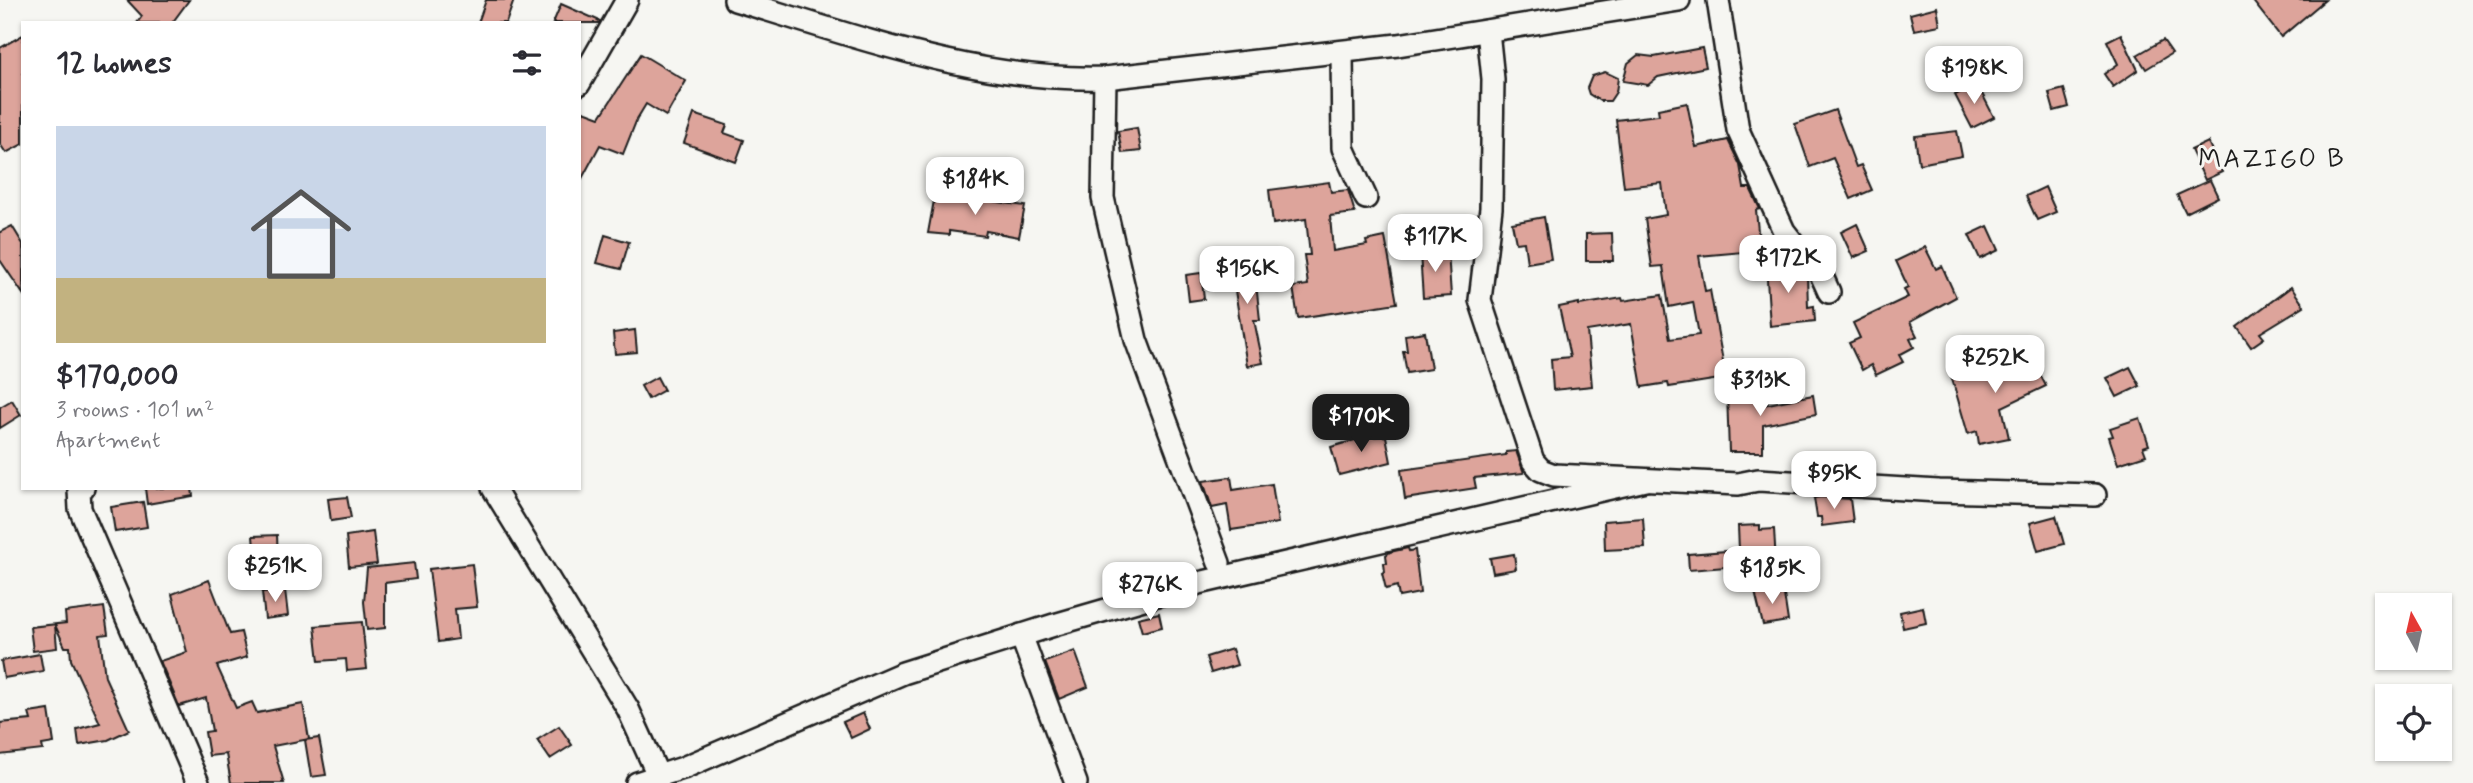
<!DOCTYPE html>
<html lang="en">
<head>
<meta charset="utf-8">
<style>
  :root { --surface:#fff; --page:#f7f7f7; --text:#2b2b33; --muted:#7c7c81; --line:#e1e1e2; --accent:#1c1c1c }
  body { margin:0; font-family:Mynerve,sans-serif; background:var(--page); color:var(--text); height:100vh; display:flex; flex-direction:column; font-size:26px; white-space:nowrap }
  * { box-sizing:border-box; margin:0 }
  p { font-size:23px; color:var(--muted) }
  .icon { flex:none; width:38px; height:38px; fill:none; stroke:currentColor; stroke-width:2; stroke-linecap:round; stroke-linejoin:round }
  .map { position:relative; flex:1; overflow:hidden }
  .details { position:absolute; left:21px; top:21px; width:560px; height:469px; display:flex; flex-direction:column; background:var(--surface); border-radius:0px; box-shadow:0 2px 5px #0004 }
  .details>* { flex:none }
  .needle { width:46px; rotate:352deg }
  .controls { position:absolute; left:2375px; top:593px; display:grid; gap:14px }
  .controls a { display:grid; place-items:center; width:77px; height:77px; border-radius:0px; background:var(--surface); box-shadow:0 2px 5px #0004; font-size:35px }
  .price { position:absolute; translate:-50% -60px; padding:0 16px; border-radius:14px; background:#fff; color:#222; font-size:23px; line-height:46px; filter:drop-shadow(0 2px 4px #0008) }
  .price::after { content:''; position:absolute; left:50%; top:42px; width:21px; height:16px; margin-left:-10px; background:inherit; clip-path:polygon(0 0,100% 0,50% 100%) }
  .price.current { background:var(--accent); color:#fff }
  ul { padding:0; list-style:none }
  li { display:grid; align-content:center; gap:14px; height:371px; padding:0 35px }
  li+li { border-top:2px solid var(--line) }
  li span { display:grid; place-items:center; height:217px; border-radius:0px; color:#555 }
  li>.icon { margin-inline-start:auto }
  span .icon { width:126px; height:126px; fill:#fffc; stroke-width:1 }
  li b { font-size:30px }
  h2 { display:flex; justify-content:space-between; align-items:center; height:84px; padding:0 35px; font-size:30px }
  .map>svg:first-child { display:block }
  .building { fill:#dda49b; stroke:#1c1c1c; stroke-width:2 }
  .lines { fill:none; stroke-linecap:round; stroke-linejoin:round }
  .minor-casing { stroke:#1c1c1c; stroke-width:26 }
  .minor { stroke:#f6f6f2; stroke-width:21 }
  .labels { text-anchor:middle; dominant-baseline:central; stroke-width:6; stroke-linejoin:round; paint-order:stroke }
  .quarter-label { font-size:26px; letter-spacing:2px; fill:#1c1c1c; stroke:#f6f6f2 }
</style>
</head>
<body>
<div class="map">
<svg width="2473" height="783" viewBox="0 0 2473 783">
  <rect width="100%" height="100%" fill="#f6f6f2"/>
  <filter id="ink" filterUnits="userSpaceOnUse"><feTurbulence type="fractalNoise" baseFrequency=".0143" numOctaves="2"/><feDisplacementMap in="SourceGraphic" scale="14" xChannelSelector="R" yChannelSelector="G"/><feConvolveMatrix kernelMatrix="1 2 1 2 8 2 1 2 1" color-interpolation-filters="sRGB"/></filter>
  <g filter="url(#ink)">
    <g class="building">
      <polygon points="127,0 189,0 172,23 137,23 142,16"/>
      <polygon points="486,0 514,0 506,23 478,23"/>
      <polygon points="2252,0 2325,0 2281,37"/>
      <polygon points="561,4 600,21 599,23 553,23"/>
      <polygon points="1937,7 1940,25 1914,30 1910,14"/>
      <polygon points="2121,34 2138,70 2113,87 2104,74 2118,64 2107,41"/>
      <polygon points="23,35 23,144 6,153 0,144 0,48"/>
      <polygon points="2163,40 2172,53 2146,69 2137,55"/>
      <polygon points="1702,48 1706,67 1658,77 1648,85 1623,81 1628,63 1638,55 1654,57"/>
      <polygon points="641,54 686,81 666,116 646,104 637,119 623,154 600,145 579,184 579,122 584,111 600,117"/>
      <polygon points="1605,72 1618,78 1616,92 1610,101 1600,101 1589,94 1587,88 1592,76"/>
      <polygon points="1977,84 1994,117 1972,128 1955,95"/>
      <polygon points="2064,89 2069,107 2054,111 2049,93"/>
      <polygon points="1687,103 1696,147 1728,140 1740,165 1744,188 1750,188 1760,209 1756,210 1761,263 1744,264 1743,252 1699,256 1705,291 1710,290 1726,378 1669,387 1668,383 1642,387 1631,324 1587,331 1592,386 1553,390 1551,359 1570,357 1559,307 1579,303 1579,305 1622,298 1623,301 1662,295 1670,339 1699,335 1693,302 1669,307 1663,266 1652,267 1645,219 1666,215 1662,183 1624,187 1616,120 1659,115 1658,109"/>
      <polygon points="1835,110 1856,167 1861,165 1872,190 1851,199 1833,158 1810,167 1795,124"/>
      <polygon points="694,114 727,125 724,133 744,140 736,162 684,143"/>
      <polygon points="1137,128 1141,151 1122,153 1118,131"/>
      <polygon points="1957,131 1962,156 1919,164 1915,136"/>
      <polygon points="2208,142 2222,172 2205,180 2191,150"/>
      <polygon points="2210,180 2218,197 2186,213 2177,195"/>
      <polygon points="1329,182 1331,192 1348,190 1355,213 1330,216 1333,251 1367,245 1366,241 1385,237 1397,303 1298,318 1293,287 1308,285 1304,255 1310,255 1306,219 1273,224 1269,190"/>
      <polygon points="2045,187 2056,212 2037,220 2026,196"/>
      <polygon points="935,195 964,203 965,197 1025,206 1019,237 986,231 985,236 949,231 949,235 928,233"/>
      <polygon points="1544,217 1551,259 1527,263 1524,242 1516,243 1512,223"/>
      <polygon points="1857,224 1869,251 1853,258 1841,232"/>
      <polygon points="12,226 23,244 23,294 0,260 0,232"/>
      <polygon points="1988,226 1999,250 1980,259 1969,235"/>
      <polygon points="1612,233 1613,261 1586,261 1586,234"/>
      <polygon points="605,235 629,242 621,269 597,263"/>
      <polygon points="1925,247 1936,269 1942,266 1956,297 1910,322 1917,336 1910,339 1914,347 1899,355 1903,362 1876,375 1871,365 1862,370 1849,343 1860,338 1853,323 1908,297 1904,289 1908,287 1896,261"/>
      <polygon points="1448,251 1451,296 1423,298 1420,253"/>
      <polygon points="1253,256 1260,320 1254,320 1263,363 1247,366 1230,259"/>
      <polygon points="1766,264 1793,264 1804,269 1807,275 1808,307 1814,306 1815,321 1770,326"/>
      <polygon points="1201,273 1204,299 1189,301 1186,275"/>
      <polygon points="2291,287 2304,306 2260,333 2264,338 2251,347 2237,327"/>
      <polygon points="635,330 637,352 615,354 613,333"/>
      <polygon points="1425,332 1431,369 1407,373 1403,351 1407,351 1405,335"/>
      <polygon points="2028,351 2046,386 2002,407 2009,438 1979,444 1977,431 1968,434 1950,372 1968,366 1971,378"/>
      <polygon points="2130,367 2140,386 2117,397 2107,378"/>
      <polygon points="657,377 664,390 648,399 641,386"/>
      <polygon points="1756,391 1758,406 1813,395 1816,414 1763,425 1763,452 1729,452 1727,393"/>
      <polygon points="12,400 21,415 0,428 0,407"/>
      <polygon points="2140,418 2149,445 2143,447 2146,455 2118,464 2109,437 2113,436 2110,428"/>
      <polygon points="1386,436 1391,462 1339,475 1331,447 1365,437"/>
      <polygon points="1516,451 1524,473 1474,478 1476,488 1405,499 1401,470 1506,455 1506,452"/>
      <polygon points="1231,477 1233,490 1272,484 1278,523 1231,530 1227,505 1212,508 1203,481"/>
      <polygon points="145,488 192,488 193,496 147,504"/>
      <polygon points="347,497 351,518 331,521 328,499"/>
      <polygon points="1821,497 1850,499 1853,522 1822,526 1821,517 1817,517 1814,498"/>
      <polygon points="143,502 147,527 115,532 111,507"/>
      <polygon points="2056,516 2064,544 2038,551 2030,523"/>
      <polygon points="1643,518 1645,548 1605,550 1604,521"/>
      <polygon points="1760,525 1760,530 1774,529 1776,563 1689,570 1688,554 1739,550 1738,526"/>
      <polygon points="373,532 377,564 349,567 346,536"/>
      <polygon points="277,535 278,559 255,560 253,536"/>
      <polygon points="1408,548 1409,551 1415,550 1420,593 1399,597 1397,586 1386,589 1382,573 1385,572 1384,563 1387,563 1386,555 1390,552"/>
      <polygon points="1514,554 1516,569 1493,573 1490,558"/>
      <polygon points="414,563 416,579 385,583 385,628 367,630 364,602 367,568"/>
      <polygon points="472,564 477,607 455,609 458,639 438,642 429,569"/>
      <polygon points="209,580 230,634 241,632 247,657 217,666 236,708 252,702 257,713 303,704 309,739 273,746 284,783 231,783 226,754 209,756 205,732 212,731 206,698 179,706 160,661 187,652 172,594"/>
      <polygon points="1783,588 1788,621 1763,625 1755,592"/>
      <polygon points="285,590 288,616 265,619 262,592"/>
      <polygon points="104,607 108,634 100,635 105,677 129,730 108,740 79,745 77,729 100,723 71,660 70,647 65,647 55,625 57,648 33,651 30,627 66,623 65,612"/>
      <polygon points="1923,607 1926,623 1903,628 1900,612"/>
      <polygon points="1159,613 1162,627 1142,632 1138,618"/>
      <polygon points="362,622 367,669 347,671 346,659 319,661 315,626"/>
      <polygon points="1232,649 1237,665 1211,673 1206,657"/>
      <polygon points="1075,651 1088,687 1059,699 1045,662"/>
      <polygon points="40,654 43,671 4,678 1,661"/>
      <polygon points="49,710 54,743 42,745 43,750 0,755 0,723 31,720 29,713"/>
      <polygon points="863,713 870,729 851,738 843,722"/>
      <polygon points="559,726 572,745 550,759 537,740"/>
      <polygon points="319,738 326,775 311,777 305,740"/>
    </g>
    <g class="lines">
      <defs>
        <g id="minor">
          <path d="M735,0C856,36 977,82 1105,78L1398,45L1679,0"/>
          <polyline points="1718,0 1738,130 1784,231 1802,254 1814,259 1829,292"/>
          <polyline points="1488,31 1493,79 1491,208 1480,300 1533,461 1541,470 1554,475 1738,484 1758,480 1938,491 2095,495"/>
          <polyline points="1342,52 1343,148 1366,198"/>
          <polyline points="1105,78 1103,198 1136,340 1219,563"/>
          <polyline points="579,84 627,0"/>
          <polyline points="83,488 79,490 80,509 198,783"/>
          <polyline points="493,488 628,709 658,775"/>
          <polyline points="1021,635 1076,783"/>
          <polyline points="637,783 683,768 903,673 1054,625 1199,583 1645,480"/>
        </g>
      </defs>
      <use href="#minor" class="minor-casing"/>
      <use href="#minor" class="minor"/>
    </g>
  </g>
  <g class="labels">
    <g class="quarter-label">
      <text x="2272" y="160">MAZIGO B</text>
    </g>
  </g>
</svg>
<div class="controls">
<a><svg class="needle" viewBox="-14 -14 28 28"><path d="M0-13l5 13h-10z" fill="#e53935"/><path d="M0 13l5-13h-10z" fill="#7c7c81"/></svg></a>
<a><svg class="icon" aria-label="locate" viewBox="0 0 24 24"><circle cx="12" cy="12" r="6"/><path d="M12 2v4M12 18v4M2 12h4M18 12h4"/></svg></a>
</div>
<b class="price" style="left:1974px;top:106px">$198K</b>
<b class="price" style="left:975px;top:217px">$184K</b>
<b class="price" style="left:1435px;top:274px">$117K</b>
<b class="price" style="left:1788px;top:295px">$172K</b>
<b class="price" style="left:1247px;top:306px">$156K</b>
<b class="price" style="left:1995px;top:395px">$252K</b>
<b class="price" style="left:1760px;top:418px">$313K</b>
<b class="price current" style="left:1361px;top:454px">$170K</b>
<b class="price" style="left:1834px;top:511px">$95K</b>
<b class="price" style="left:275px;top:604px">$251K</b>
<b class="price" style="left:1772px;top:606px">$185K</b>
<b class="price" style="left:1150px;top:622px">$276K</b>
<section class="details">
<h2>12 homes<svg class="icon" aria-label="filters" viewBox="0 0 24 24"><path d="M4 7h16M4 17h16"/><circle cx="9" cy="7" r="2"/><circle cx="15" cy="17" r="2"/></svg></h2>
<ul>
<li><span style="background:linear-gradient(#c9d6e8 70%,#c2b280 0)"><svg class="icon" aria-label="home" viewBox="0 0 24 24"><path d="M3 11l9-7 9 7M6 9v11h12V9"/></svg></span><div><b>$170,000</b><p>3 rooms · 101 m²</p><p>Apartment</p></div></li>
</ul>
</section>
</div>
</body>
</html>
